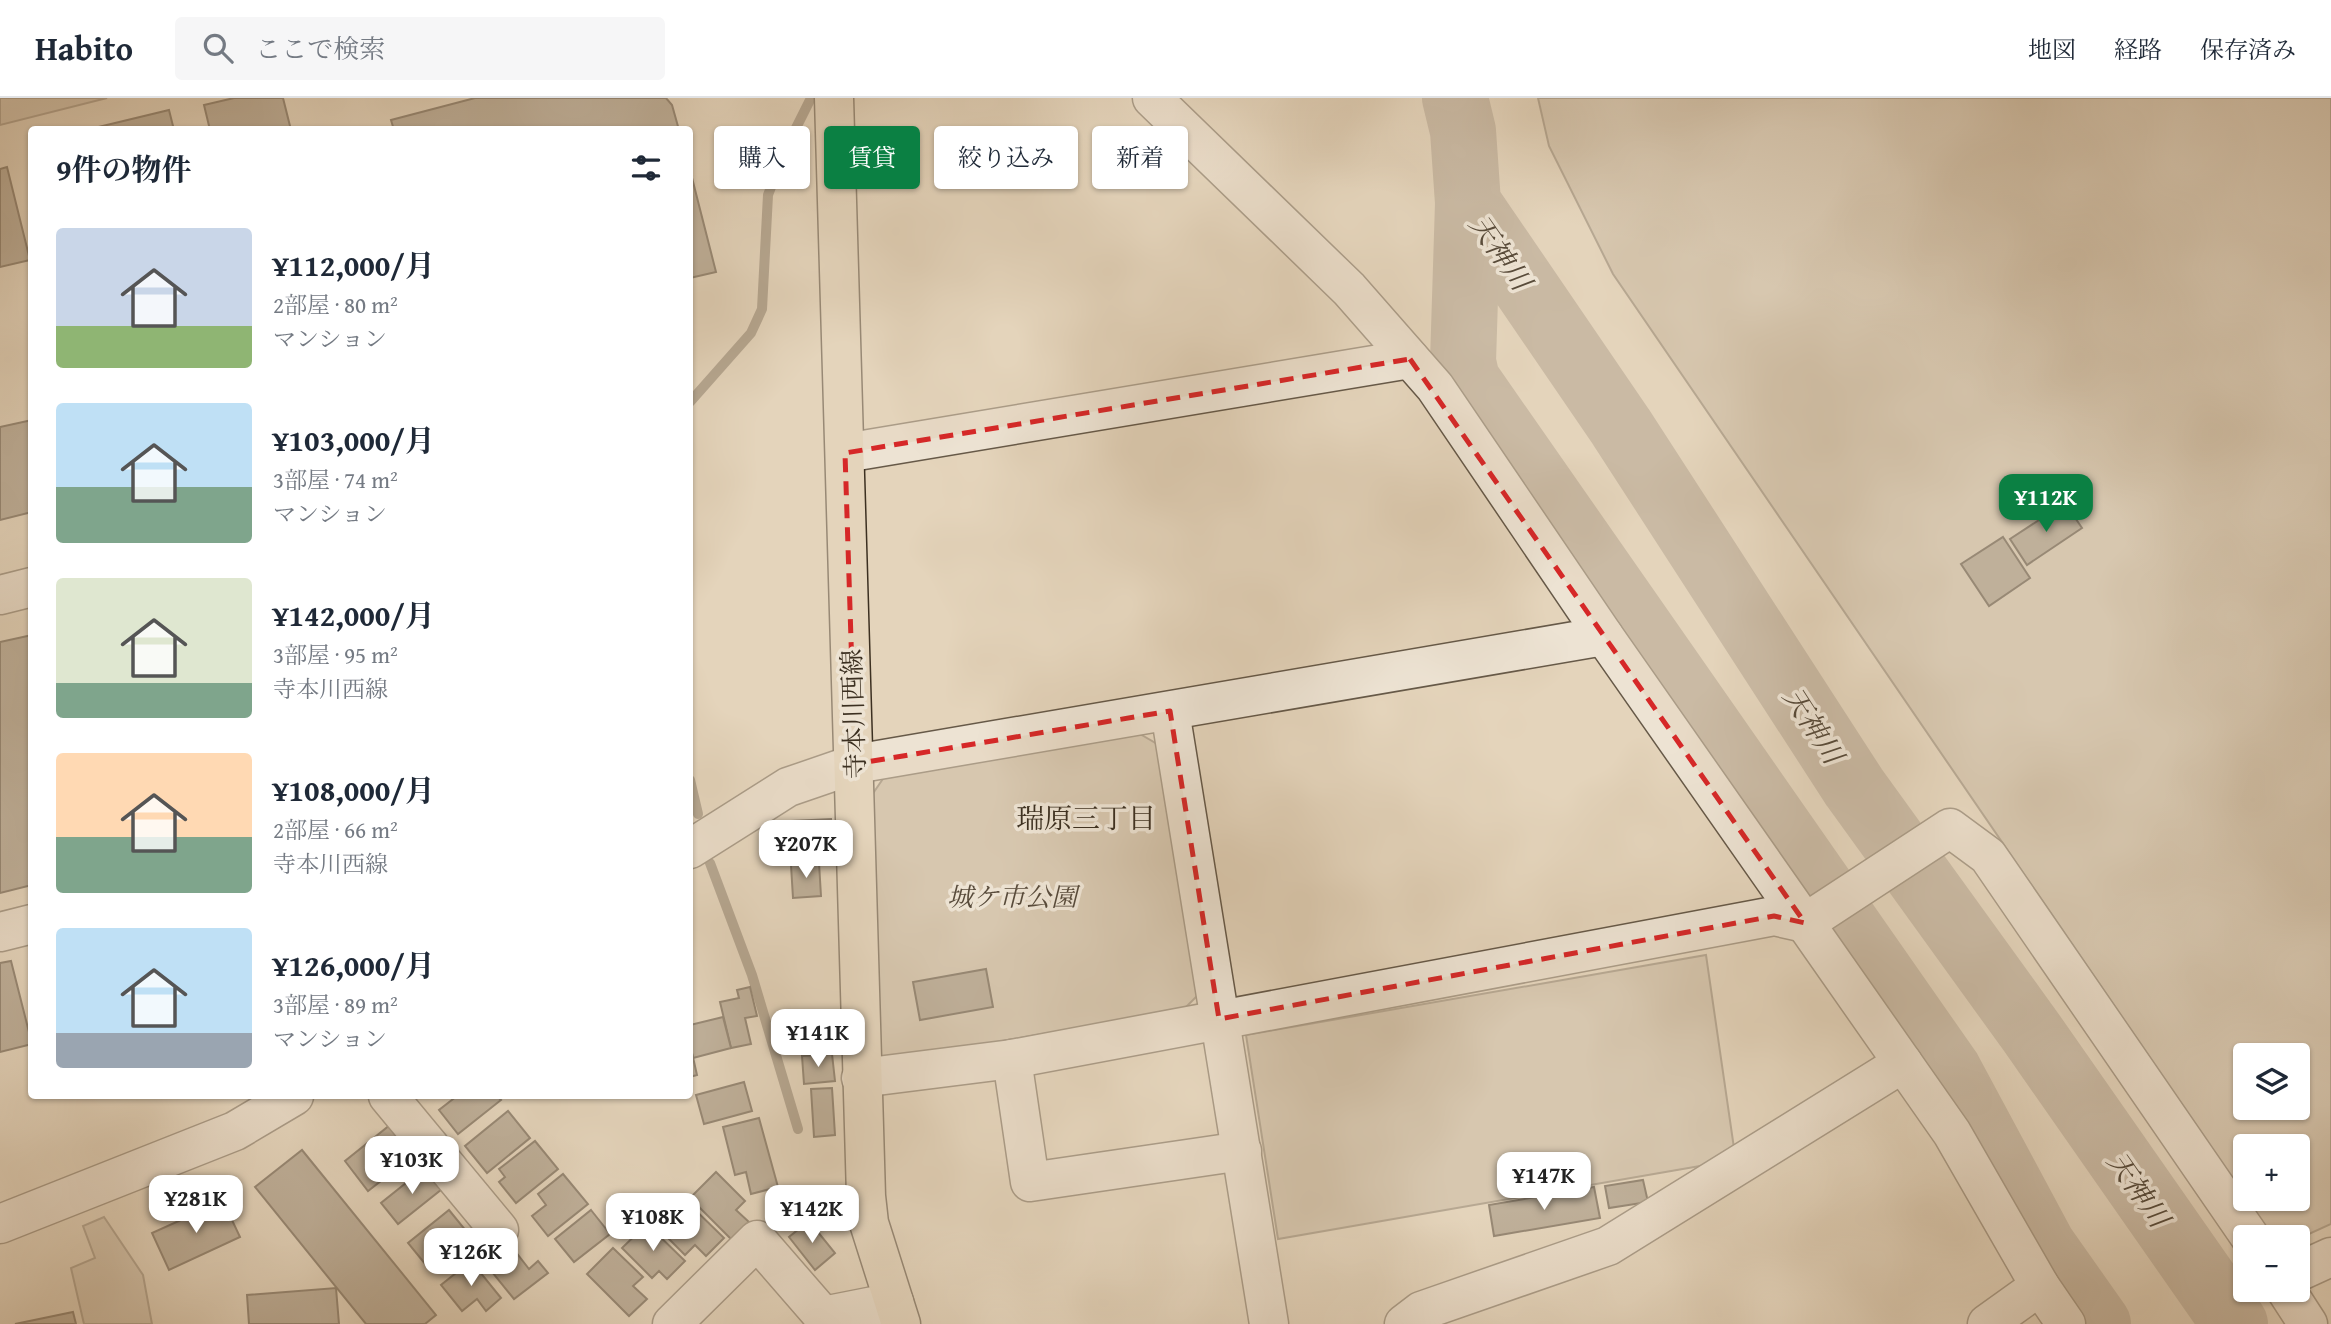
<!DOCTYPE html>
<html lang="ja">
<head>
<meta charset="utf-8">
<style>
  :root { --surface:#fff; --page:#f6f6f7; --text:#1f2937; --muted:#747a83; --line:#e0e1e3; --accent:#0b8043 }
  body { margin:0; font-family:"Gentium Book Plus","Noto Serif JP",serif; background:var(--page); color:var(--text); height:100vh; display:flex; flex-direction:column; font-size:26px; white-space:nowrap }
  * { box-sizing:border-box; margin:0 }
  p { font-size:23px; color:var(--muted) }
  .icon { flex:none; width:38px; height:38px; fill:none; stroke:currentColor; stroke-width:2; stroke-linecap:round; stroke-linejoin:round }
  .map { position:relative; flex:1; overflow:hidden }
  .panel { position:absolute; left:28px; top:28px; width:665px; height:973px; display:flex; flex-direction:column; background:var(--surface); border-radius:7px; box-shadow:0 2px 5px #0004 }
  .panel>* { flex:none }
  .hud { position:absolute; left:714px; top:28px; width:665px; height:63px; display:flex; gap:14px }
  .buttons { position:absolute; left:2233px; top:945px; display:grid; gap:14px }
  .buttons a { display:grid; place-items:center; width:77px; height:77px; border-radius:7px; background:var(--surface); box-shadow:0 2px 5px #0004; font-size:35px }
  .price { position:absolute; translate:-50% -60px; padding:0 16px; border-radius:14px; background:#fff; color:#222; font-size:23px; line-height:46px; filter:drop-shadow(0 2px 4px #0008) }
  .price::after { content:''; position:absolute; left:50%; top:42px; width:21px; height:16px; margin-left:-10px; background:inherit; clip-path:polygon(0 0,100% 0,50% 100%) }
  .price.on { background:var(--accent); color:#fff }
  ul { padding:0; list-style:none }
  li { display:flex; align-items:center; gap:21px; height:175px; padding:0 28px }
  li span { display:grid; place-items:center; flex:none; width:196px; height:140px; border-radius:7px; color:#555 }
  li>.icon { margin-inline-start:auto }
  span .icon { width:84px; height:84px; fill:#fffc; stroke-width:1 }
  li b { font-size:30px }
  h2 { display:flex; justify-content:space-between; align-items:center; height:84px; padding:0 28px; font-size:30px }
  .tag { padding:0 24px; border-radius:7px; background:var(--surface); box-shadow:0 2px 5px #0004; font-size:24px; line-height:63px }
  .tag.on { background:var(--accent); color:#fff }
  header { display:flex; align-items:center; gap:42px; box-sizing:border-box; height:98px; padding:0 35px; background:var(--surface); border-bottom:2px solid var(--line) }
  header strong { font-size:33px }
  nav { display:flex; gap:38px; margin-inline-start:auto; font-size:24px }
  .search { width:490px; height:63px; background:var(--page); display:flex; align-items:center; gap:18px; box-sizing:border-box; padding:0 24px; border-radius:7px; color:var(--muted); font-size:26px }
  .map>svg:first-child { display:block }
  .green { fill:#c7b8a1; stroke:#827461; stroke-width:2; fill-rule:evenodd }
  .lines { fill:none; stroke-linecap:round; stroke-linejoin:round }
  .stream { stroke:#7f715e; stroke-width:10 }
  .river { stroke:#ab9c87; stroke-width:66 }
  .building { fill:#938571; stroke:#3c3021; stroke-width:2 }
  .minor-casing { stroke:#665948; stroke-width:41 }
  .major-casing { stroke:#3c3021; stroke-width:41 }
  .minor { stroke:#ede3d3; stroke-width:38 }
  .major { stroke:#e4d4bb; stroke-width:38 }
  .marked { fill:none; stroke:#d62828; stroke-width:5; stroke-dasharray:14 9; stroke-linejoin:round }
  .labels { text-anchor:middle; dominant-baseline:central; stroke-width:7; stroke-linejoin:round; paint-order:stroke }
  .street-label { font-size:26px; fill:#3c3021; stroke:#ede3d3 }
  .park-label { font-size:26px; font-style:italic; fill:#584b3b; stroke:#ede3d3 }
  .water-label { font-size:28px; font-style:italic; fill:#584b3a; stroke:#ede3d3 }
  .neighbourhood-label { font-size:28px; fill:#3c3021; stroke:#ede3d3 }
</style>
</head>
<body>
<header>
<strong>Habito</strong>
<div class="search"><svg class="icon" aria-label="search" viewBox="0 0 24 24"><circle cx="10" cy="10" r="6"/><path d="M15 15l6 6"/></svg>ここで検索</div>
<nav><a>地図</a><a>経路</a><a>保存済み</a></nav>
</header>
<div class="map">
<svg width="2331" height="1226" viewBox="0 0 2331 1226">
  <rect width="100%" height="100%" fill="#e4d4bb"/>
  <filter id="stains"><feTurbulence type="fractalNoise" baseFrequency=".00286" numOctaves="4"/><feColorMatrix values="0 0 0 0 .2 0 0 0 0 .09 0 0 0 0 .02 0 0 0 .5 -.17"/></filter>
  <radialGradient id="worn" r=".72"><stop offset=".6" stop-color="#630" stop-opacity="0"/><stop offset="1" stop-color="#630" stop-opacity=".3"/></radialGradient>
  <g class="green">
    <polygon points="0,0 107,0 0,27"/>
    <path d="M1538,0H2331V1126L2298,1141L2273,1139L2246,1101H2298V1048H2245V1099L1613,176L1549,48ZM2245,957H2298V1010H2245Z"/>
    <polygon points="1140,636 1157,646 1201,894 1183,912 885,963 872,949 863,710 887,675"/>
    <polygon points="1706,857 1735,1057 1723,1064 1278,1141 1246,937"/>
    <polygon points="104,1119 143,1177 152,1226 84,1226 71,1170 95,1160 83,1128"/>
  </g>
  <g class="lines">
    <g class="stream">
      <polyline points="690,304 751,235 762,211 768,97 786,50 811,0"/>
      <polyline points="690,682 698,716"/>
      <polyline points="710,765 752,877 798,1031"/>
    </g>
    <g class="river">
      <polyline points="1455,0 1463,33 1468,105 1621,329 1854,689 2031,934 2235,1226"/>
      <polyline points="1468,105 1463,264 1467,282 1949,973 2043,1148 2098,1226"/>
    </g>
  </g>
  <g class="building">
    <polygon points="234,0 283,0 291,32 210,32 204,7"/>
    <polygon points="475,0 666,0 672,7 679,32 394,32 391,22"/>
    <polygon points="169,12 174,32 86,32"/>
    <polygon points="7,69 30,162 0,169 0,71"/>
    <polygon points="690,72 716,174 690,180"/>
    <polygon points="32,322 32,414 0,422 0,329"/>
    <polygon points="2065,405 2082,430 2027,467 2010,441"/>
    <polygon points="2003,439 2030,480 1989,508 1961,466"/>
    <polygon points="32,537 32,787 0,795 0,544"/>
    <polygon points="831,721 832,742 793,744 792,723"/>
    <polygon points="819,765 821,798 793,800 791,767"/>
    <polygon points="11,863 32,946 0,954 0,865"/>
    <polygon points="986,871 993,909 920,922 913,884"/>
    <polygon points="750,889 757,918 745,920 751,946 731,950 720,904 739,900 737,892"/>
    <polygon points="723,919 731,950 693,960 690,946 690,927"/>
    <polygon points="690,946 697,977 690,979"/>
    <polygon points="832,956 835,983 804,986 802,958"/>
    <polygon points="744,984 752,1013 704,1026 696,997"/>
    <polygon points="832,990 835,1037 814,1039 811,991"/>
    <polygon points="457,998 497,998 501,1002 458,1036 439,1012"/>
    <polygon points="508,1013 530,1040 487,1075 465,1048"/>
    <polygon points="759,1020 778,1089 751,1096 746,1074 735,1077 723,1029"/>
    <polygon points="390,1027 414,1057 368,1093 345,1063"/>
    <polygon points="535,1043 558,1071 516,1105 499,1084 505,1079 499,1071"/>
    <polygon points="302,1052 436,1217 425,1226 366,1226 255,1089"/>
    <polygon points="426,1069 442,1091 398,1126 381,1105"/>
    <polygon points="716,1074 745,1103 736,1112 750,1125 732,1142 690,1100"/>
    <polygon points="563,1076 588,1106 548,1138 532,1118 546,1107 538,1096"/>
    <polygon points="1643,1082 1648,1104 1609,1110 1605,1088"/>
    <polygon points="1594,1089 1600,1120 1494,1138 1489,1107"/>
    <polygon points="682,1099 724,1140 706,1158 695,1147 685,1157 655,1127"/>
    <polygon points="223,1103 240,1139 169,1172 152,1135"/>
    <polygon points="449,1112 467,1134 426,1167 408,1145"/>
    <polygon points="591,1112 610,1136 574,1164 555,1141"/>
    <polygon points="809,1123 835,1155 815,1172 789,1139"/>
    <polygon points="647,1126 685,1163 667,1181 659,1173 652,1180 622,1150"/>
    <polygon points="512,1149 529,1171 538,1163 548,1175 514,1201 488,1169"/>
    <polygon points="613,1150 643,1179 633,1188 647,1201 629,1218 587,1176"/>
    <polygon points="471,1163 501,1200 486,1213 477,1201 462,1213 441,1187"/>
    <polygon points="336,1190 339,1226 249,1226 247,1197"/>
    <polygon points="73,1214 76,1226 15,1226"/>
  </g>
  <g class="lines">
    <defs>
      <g id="minor">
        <polyline points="1152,0 1349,191 1435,289 1604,538 1952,1035 2040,1188 2066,1226"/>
        <polyline points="845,355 1410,261"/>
        <polyline points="0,497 32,489"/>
        <polyline points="1170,613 1269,1226"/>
        <polyline points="690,751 788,689 855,666 1604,538"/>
        <polyline points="0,834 32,826"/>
        <polyline points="861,980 1012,961"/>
        <polyline points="388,998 499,1132"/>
        <polyline points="1242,1053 1030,1084 1012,961 1774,818 1805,825 1950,730 1988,758 2250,1139"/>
        <polyline points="0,1126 235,1033 294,998"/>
        <polyline points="2298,1174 2331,1159"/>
        <polyline points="2286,1192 2308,1226"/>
        <polyline points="672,1226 757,1142 823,1218 894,1204"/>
        <polyline points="1404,1226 1421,1213 1608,1148 1903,965"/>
        <polyline points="1987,1226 2040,1188"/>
      </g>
      <polyline id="major" points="834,0 866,1098 869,1125 901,1226"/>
    </defs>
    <use href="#minor" class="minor-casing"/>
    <use href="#major" class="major-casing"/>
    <use href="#minor" class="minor"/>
    <use href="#major" class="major"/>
  </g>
  <path d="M0 0H2331V1226H0ZM1410,261L1805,825L1774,818L1219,921L1170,613L855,666L845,355Z" fill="#e4d4bb" fill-opacity=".55" fill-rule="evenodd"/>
  <path class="marked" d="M1410,261L1805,825L1774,818L1219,921L1170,613L855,666L845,355Z"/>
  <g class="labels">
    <g class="street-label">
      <text transform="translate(853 616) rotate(-92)">寺本川西線</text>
    </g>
    <g class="park-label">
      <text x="1012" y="798">城ケ市公園</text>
    </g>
    <g class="water-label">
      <text transform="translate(1501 154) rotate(55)">天神川</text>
      <text transform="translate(1814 627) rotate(57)">天神川</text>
      <text transform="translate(2139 1091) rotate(55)">天神川</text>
    </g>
    <g class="neighbourhood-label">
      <text x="1086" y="719">瑞原三丁目</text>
    </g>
  </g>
  <rect width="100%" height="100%" filter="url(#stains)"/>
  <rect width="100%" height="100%" fill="url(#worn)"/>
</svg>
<div class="buttons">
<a><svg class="icon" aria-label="layers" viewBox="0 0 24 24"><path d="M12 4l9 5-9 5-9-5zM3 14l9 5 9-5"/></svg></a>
<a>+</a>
<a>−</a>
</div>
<b class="price on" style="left:2046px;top:436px">¥112K</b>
<b class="price" style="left:806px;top:782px">¥207K</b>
<b class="price" style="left:818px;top:971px">¥141K</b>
<b class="price" style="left:412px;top:1098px">¥103K</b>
<b class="price" style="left:1544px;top:1114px">¥147K</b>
<b class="price" style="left:196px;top:1137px">¥281K</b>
<b class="price" style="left:812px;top:1147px">¥142K</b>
<b class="price" style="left:653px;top:1155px">¥108K</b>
<b class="price" style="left:471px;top:1190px">¥126K</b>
<div class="hud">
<a class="tag">購入</a>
<a class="tag on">賃貸</a>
<a class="tag">絞り込み</a>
<a class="tag">新着</a>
</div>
<section class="panel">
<h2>9件の物件<svg class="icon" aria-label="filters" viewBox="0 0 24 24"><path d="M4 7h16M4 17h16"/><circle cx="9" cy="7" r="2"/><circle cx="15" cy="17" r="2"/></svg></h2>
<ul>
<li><span style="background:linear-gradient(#c9d6e8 70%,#8fb573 0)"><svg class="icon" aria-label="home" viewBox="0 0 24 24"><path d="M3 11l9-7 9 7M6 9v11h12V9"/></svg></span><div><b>¥112,000/月</b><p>2部屋 · 80 m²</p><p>マンション</p></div></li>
<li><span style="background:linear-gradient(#bfe0f5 60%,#7fa58c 0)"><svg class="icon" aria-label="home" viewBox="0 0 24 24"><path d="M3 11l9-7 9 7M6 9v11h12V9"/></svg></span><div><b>¥103,000/月</b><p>3部屋 · 74 m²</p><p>マンション</p></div></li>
<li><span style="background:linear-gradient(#dfe7d0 75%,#7fa58c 0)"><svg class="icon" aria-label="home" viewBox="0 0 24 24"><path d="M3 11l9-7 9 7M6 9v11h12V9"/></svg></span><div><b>¥142,000/月</b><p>3部屋 · 95 m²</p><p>寺本川西線</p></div></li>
<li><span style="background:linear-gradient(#ffd9b3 60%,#7fa58c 0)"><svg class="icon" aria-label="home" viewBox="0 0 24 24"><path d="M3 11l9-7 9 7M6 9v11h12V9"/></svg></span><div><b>¥108,000/月</b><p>2部屋 · 66 m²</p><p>寺本川西線</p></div></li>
<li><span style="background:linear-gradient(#bfe0f5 75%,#9aa5b1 0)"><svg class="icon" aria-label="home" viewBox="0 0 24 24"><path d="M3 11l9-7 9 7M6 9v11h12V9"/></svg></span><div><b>¥126,000/月</b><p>3部屋 · 89 m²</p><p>マンション</p></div></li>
</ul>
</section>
</div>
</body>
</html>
